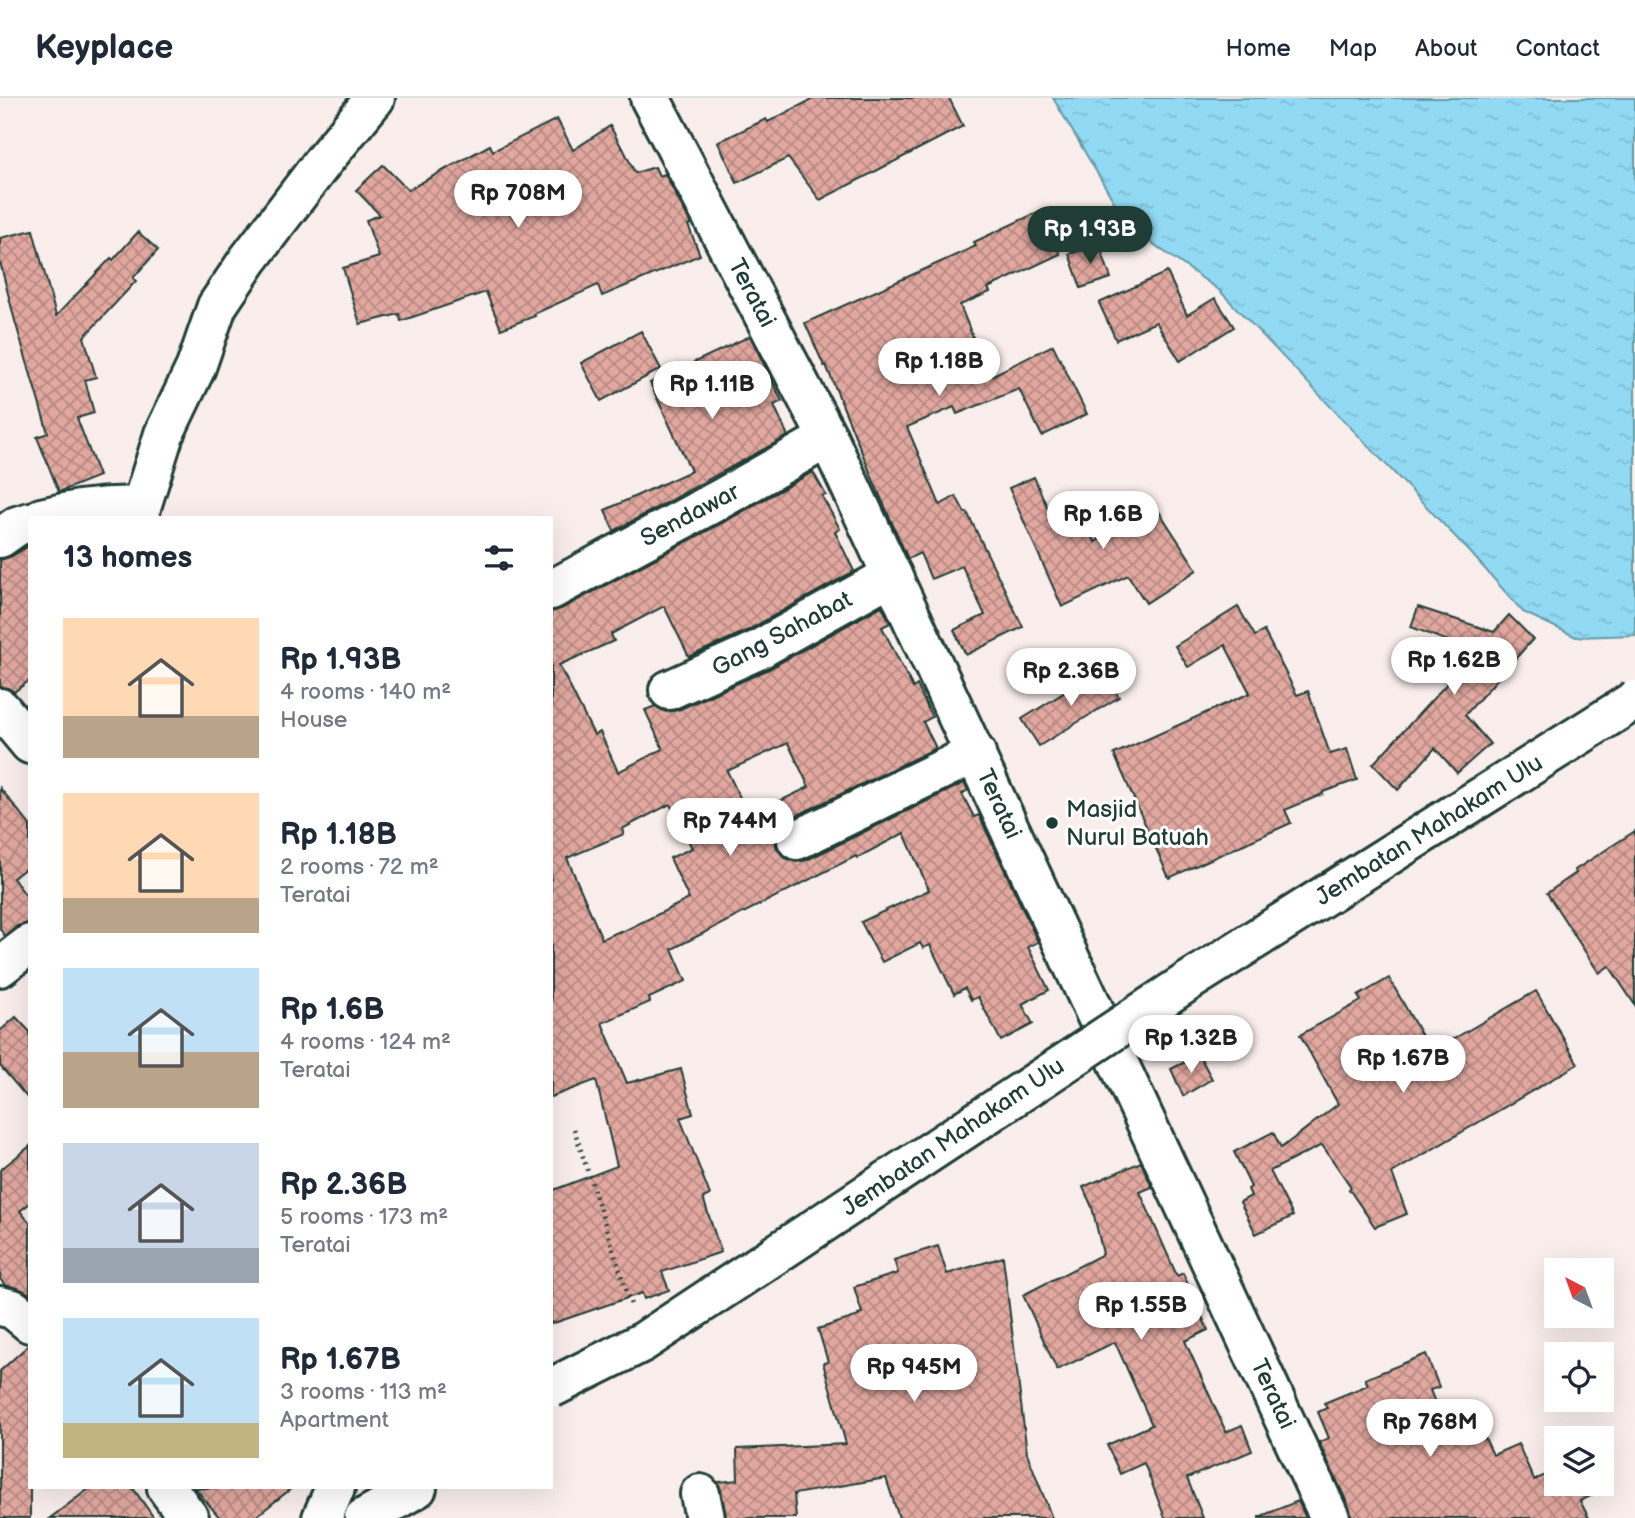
<!DOCTYPE html>
<html lang="en">
<head>
<meta charset="utf-8">
<style>
  :root { --surface:#fff; --page:#f2f2f3; --text:#1f2937; --muted:#747a83; --line:#e0e1e3; --accent:#1f3d34 }
  body { margin:0; font-family:"Balsamiq Sans",sans-serif; background:var(--page); color:var(--text); height:100vh; display:flex; flex-direction:column; font-size:26px; white-space:nowrap }
  * { box-sizing:border-box; margin:0 }
  p { font-size:23px; color:var(--muted) }
  .icon { flex:none; width:38px; height:38px; fill:none; stroke:currentColor; stroke-width:2; stroke-linecap:round; stroke-linejoin:round }
  .map { position:relative; flex:1; overflow:hidden }
  .side { position:absolute; left:28px; top:418px; width:525px; height:973px; display:flex; flex-direction:column; background:var(--surface); border-radius:0px; box-shadow:0 7px 28px #0002 }
  .side>* { flex:none }
  .needle { width:46px; rotate:319deg }
  .buttons { position:absolute; left:1544px; top:1160px; display:grid; gap:14px }
  .buttons a { display:grid; place-items:center; width:70px; height:70px; border-radius:0px; background:var(--surface); box-shadow:0 7px 28px #0002; font-size:35px }
  .price { position:absolute; translate:-50% -60px; padding:0 16px; border-radius:24px; background:#fff; color:#222; font-size:23px; line-height:46px; filter:drop-shadow(0 2px 4px #0008) }
  .price::after { content:''; position:absolute; left:50%; top:42px; width:21px; height:16px; margin-left:-10px; background:inherit; clip-path:polygon(0 0,100% 0,50% 100%) }
  .price.selected { background:var(--accent); color:#fff }
  ul { padding:0; list-style:none }
  li { display:flex; align-items:center; gap:21px; height:175px; padding:0 35px }
  li span { display:grid; place-items:center; flex:none; width:196px; height:140px; border-radius:0px; color:#555 }
  li>.icon { margin-inline-start:auto }
  span .icon { width:84px; height:84px; fill:#fffc; stroke-width:1 }
  li b { font-size:30px }
  h2 { display:flex; justify-content:space-between; align-items:center; height:84px; padding:0 35px; font-size:30px }
  header { display:flex; align-items:center; gap:42px; box-sizing:border-box; height:98px; padding:0 35px; background:var(--surface); border-bottom:2px solid var(--line) }
  header strong { font-size:33px }
  nav { display:flex; gap:38px; margin-inline-start:auto; font-size:24px }
  .map>svg:first-child { display:block }
  .water { fill:url(#water-ripples); stroke:#649ba7; stroke-width:2 }
  .building { fill:url(#building-cross-hatch); stroke:#1f3d34; stroke-width:2; fill-rule:evenodd }
  .lines { fill:none; stroke-linecap:round; stroke-linejoin:round }
  .street-casing { stroke:#1f3d34; stroke-width:44 }
  .secondary-casing { stroke:#1f3d34; stroke-width:44 }
  .path { stroke:#1f3d34; stroke-width:4.5; stroke-dasharray:2 5; stroke-linecap:butt }
  .street { stroke:#fff; stroke-width:38 }
  .secondary { stroke:#fff; stroke-width:38 }
  .secondary-bridge-casing { stroke:#1f3d34; stroke-width:44; stroke-linecap:butt }
  .secondary-bridge { stroke:#fff; stroke-width:38 }
  .poi-dot { fill:#1f3d34; stroke:#fff; stroke-width:2.5 }
  .labels { text-anchor:middle; dominant-baseline:central; stroke-width:6; stroke-linejoin:round; paint-order:stroke }
  .street-label { font-size:24px; fill:#1f3d34; stroke:#fff }
  .poi-label { font-size:24px; fill:#1f3d34; stroke:#fff; text-anchor:start }
</style>
</head>
<body>
<header>
<strong>Keyplace</strong>
<nav><a>Home</a><a>Map</a><a>About</a><a>Contact</a></nav>
</header>
<div class="map">
<svg width="1635" height="1420" viewBox="0 0 1635 1420">
  <defs>
    <pattern id="water-ripples" width="26" height="14" patternUnits="userSpaceOnUse" patternTransform="scale(1.75)"><rect width="26" height="14" fill="#92daf4"/><path d="M2 4q2-2 4 0t4 0M15 11q2-2 4 0t4 0" fill="none" stroke="#7dbcd2"/></pattern>
    <pattern id="building-cross-hatch" width="8" height="8" patternUnits="userSpaceOnUse" patternTransform="scale(1.75)"><rect width="8" height="8" fill="#e2a8a0"/><path d="M0 0l8 8M0 8l8-8" fill="none" stroke="#b78a83"/></pattern>
  </defs>
  <rect width="100%" height="100%" fill="#f9eeec"/>
  <filter id="ink" filterUnits="userSpaceOnUse"><feTurbulence type="fractalNoise" baseFrequency=".0143" numOctaves="2"/><feDisplacementMap in="SourceGraphic" scale="14" xChannelSelector="R" yChannelSelector="G"/><feConvolveMatrix kernelMatrix="1 2 1 2 8 2 1 2 1" color-interpolation-filters="sRGB"/></filter>
  <g filter="url(#ink)">
    <polygon class="water" points="1053,0 1635,0 1635,537 1576,539 1523,514 1470,454 1219,192 1129,129"/>
    <g class="building">
      <polygon points="815,0 949,0 963,28 820,102 788,60 737,85 718,44 766,21 768,24"/>
      <polygon points="557,21 573,52 610,28 622,50 623,50 635,75 655,69 659,78 665,76 691,126 688,127 700,157 602,198 598,187 534,216 535,218 501,231 486,194 401,223 399,216 360,226 343,170 379,159 366,122 380,117 356,92 383,67 408,92 490,47 493,53"/>
      <polygon points="1040,113 1060,156 988,190 990,194 960,207 989,279 1053,247 1087,316 1042,338 1019,291 957,316 954,309 907,329 940,407 956,398 965,415 967,414 1023,529 966,557 954,532 985,517 962,468 931,481 920,455 908,461 874,384 826,267 824,268 805,225 976,148 974,144"/>
      <polygon points="33,132 56,218 111,160 113,162 138,134 158,152 133,180 136,183 84,239 96,279 85,282 94,315 77,320 99,378 59,394 37,339 48,335 15,223 0,164 0,140"/>
      <polygon points="1099,146 1111,180 1081,190 1069,156"/>
      <polygon points="1167,174 1187,217 1215,200 1234,229 1180,263 1156,224 1116,242 1099,205"/>
      <polygon points="641,233 661,271 601,303 581,265"/>
      <polygon points="750,238 782,303 774,307 788,338 614,433 605,412 691,373 650,285"/>
      <path d="M813,374L826,397L822,398L840,431L835,434L854,473L746,533L689,559L664,508L611,536L614,543L559,567L594,637L600,634L618,674L663,651L645,612L655,608L666,614L678,612L767,572L882,508L890,525L882,529L913,590L917,587L932,619L923,624L936,650L787,722L779,730L775,741L777,751L785,760L796,764L807,762L964,685L968,692L962,696L974,719L979,717L1038,844L1028,849L1049,892L1022,906L1033,926L1001,943L978,899L971,902L965,890L954,896L930,847L923,850L920,845L882,864L861,824L929,792L904,735L857,760L856,758L672,851L686,883L649,900L650,904L602,925L627,985L681,971L693,1016L680,1020L710,1097L703,1100L721,1154L662,1174L669,1192L644,1201L642,1195L551,1226V1093L617,1068L596,982L551,999V514L561,511L733,419ZM788,645L809,689L749,718L727,673ZM670,706L692,750L670,760L689,801L620,835V833L602,841L567,760L624,736L622,731Z"/>
      <polygon points="1034,379 1058,434 1084,421 1095,444 1154,406 1197,472 1146,505 1128,477 1062,509 1009,390"/>
      <polygon points="30,447 30,582 14,594 8,590 0,589 0,462 12,458"/>
      <polygon points="1238,509 1255,538 1264,533 1297,597 1308,593 1330,656 1347,651 1357,682 1323,694 1323,696 1285,712 1291,725 1169,780 1114,656 1250,595 1225,547 1188,569 1175,548"/>
      <polygon points="1418,509 1494,534 1509,517 1533,541 1465,617 1490,646 1457,675 1435,650 1398,692 1373,666 1476,554 1411,529"/>
      <polygon points="1102,571 1119,599 1039,648 1022,621"/>
      <polygon points="0,690 30,727 30,767 13,780 30,803 30,825 17,828 5,838 0,831"/>
      <polygon points="1635,733 1635,907 1609,868 1599,875 1547,795 1576,775 1575,772"/>
      <polygon points="1389,880 1431,954 1536,893 1578,966 1392,1075 1407,1116 1375,1129 1349,1091 1351,1089 1322,1047 1270,1073 1293,1118 1256,1136 1240,1104 1251,1098 1248,1091 1251,1089 1234,1054 1273,1034 1281,1050 1338,1006 1300,937 1361,903 1358,898"/>
      <polygon points="16,919 30,934 30,1003 0,968 0,933"/>
      <polygon points="1199,957 1212,981 1183,998 1171,971"/>
      <polygon points="30,1048 30,1105 20,1113 30,1125 30,1196 18,1190 5,1187 0,1181 0,1072"/>
      <polygon points="1141,1064 1152,1089 1140,1094 1177,1178 1183,1175 1208,1232 1185,1243 1226,1334 1242,1327 1252,1353 1187,1380 1203,1420 1165,1420 1144,1365 1120,1376 1107,1347 1152,1327 1115,1244 1057,1272 1023,1197 1103,1156 1092,1109 1083,1089"/>
      <polygon points="938,1148 947,1176 1003,1159 1027,1355 1052,1420 899,1420 886,1380 794,1396 796,1420 726,1420 721,1392 718,1384 738,1382 737,1351 846,1346 823,1265 828,1264 818,1231 859,1218 858,1216 862,1215 854,1189 898,1175 894,1162"/>
      <polygon points="30,1246 30,1420 0,1420 0,1273"/>
      <polygon points="1426,1256 1439,1289 1430,1292 1449,1339 1478,1325 1493,1357 1518,1346 1534,1382 1556,1373 1556,1386 1601,1386 1601,1383 1605,1391 1580,1403 1589,1420 1352,1420 1350,1411 1319,1344 1329,1340 1318,1314 1327,1310 1324,1305 1368,1287 1365,1281"/>
      <polygon points="90,1390 133,1390 154,1420 50,1420"/>
      <polygon points="195,1390 292,1390 254,1420 220,1420"/>
      <polygon points="1298,1403 1306,1420 1259,1420 1259,1419"/>
    </g>
    <g class="lines">
      <defs>
        <g id="street">
          <path d="M41,420C73,412 107,407 141,409"/>
          <polyline points="139,420 141,409 164,336 196,269 217,208 248,162 325,61 375,0"/>
          <polyline points="0,440 17,428 30,424"/>
          <polyline points="551,492 722,400 828,340"/>
          <polyline points="669,592 756,553 892,477"/>
          <polyline points="0,610 30,646"/>
          <polyline points="797,742 976,655"/>
          <polyline points="0,869 30,846"/>
          <polyline points="0,1208 13,1211 30,1225"/>
          <polyline points="167,1390 189,1420"/>
          <polyline points="700,1396 705,1420"/>
          <polyline points="322,1420 335,1390"/>
        </g>
        <g id="secondary">
          <polyline points="650,0 828,340 1330,1420"/>
          <polyline points="364,1420 417,1390"/>
        </g>
      </defs>
      <use href="#street" class="street-casing"/>
      <use href="#secondary" class="secondary-casing"/>
      <polyline class="path" points="574,1031 632,1210"/>
      <use href="#street" class="street"/>
      <use href="#secondary" class="secondary"/>
      <defs>
        <polyline id="secondary-bridge" points="551,1290 643,1244 1186,885 1635,602"/>
      </defs>
      <use href="#secondary-bridge" class="secondary-bridge-casing"/>
      <use href="#secondary-bridge" class="secondary-bridge"/>
    </g>
  </g>
  <circle class="poi-dot" cx="1052" cy="725" r="7"/>
  <g class="labels">
    <g class="street-label">
      <text transform="translate(752 195) rotate(62)">Teratai</text>
      <text transform="translate(690 417) rotate(-28)">Sendawar</text>
      <text transform="translate(782 536) rotate(-28)">Gang Sahabat</text>
      <text transform="translate(999 706) rotate(65)">Teratai</text>
      <text transform="translate(1429 732) rotate(-32)">Jembatan Mahakam Ulu</text>
      <text transform="translate(953 1039) rotate(-34)">Jembatan Mahakam Ulu</text>
      <text transform="translate(1273 1296) rotate(65)">Teratai</text>
    </g>
    <g class="poi-label">
      <text x="1066" y="711">Masjid<tspan x="1066" dy="28">Nurul Batuah</tspan></text>
    </g>
  </g>
</svg>
<div class="buttons">
<a><svg class="needle" viewBox="-14 -14 28 28"><path d="M0-13l5 13h-10z" fill="#e53935"/><path d="M0 13l5-13h-10z" fill="#747a83"/></svg></a>
<a><svg class="icon" aria-label="locate" viewBox="0 0 24 24"><circle cx="12" cy="12" r="6"/><path d="M12 2v4M12 18v4M2 12h4M18 12h4"/></svg></a>
<a><svg class="icon" aria-label="layers" viewBox="0 0 24 24"><path d="M12 4l9 5-9 5-9-5zM3 14l9 5 9-5"/></svg></a>
</div>
<b class="price" style="left:518px;top:132px">Rp 708M</b>
<b class="price selected" style="left:1090px;top:168px">Rp 1.93B</b>
<b class="price" style="left:939px;top:300px">Rp 1.18B</b>
<b class="price" style="left:712px;top:323px">Rp 1.11B</b>
<b class="price" style="left:1103px;top:453px">Rp 1.6B</b>
<b class="price" style="left:1454px;top:599px">Rp 1.62B</b>
<b class="price" style="left:1071px;top:610px">Rp 2.36B</b>
<b class="price" style="left:730px;top:760px">Rp 744M</b>
<b class="price" style="left:1191px;top:977px">Rp 1.32B</b>
<b class="price" style="left:1403px;top:997px">Rp 1.67B</b>
<b class="price" style="left:1141px;top:1244px">Rp 1.55B</b>
<b class="price" style="left:914px;top:1306px">Rp 945M</b>
<b class="price" style="left:1430px;top:1361px">Rp 768M</b>
<section class="side">
<h2>13 homes<svg class="icon" aria-label="filters" viewBox="0 0 24 24"><path d="M4 7h16M4 17h16"/><circle cx="9" cy="7" r="2"/><circle cx="15" cy="17" r="2"/></svg></h2>
<ul>
<li><span style="background:linear-gradient(#ffd9b3 70%,#b9a48a 0)"><svg class="icon" aria-label="home" viewBox="0 0 24 24"><path d="M3 11l9-7 9 7M6 9v11h12V9"/></svg></span><div><b>Rp 1.93B</b><p>4 rooms · 140 m²</p><p>House</p></div></li>
<li><span style="background:linear-gradient(#ffd9b3 75%,#b9a48a 0)"><svg class="icon" aria-label="home" viewBox="0 0 24 24"><path d="M3 11l9-7 9 7M6 9v11h12V9"/></svg></span><div><b>Rp 1.18B</b><p>2 rooms · 72 m²</p><p>Teratai</p></div></li>
<li><span style="background:linear-gradient(#bfe0f5 60%,#b9a48a 0)"><svg class="icon" aria-label="home" viewBox="0 0 24 24"><path d="M3 11l9-7 9 7M6 9v11h12V9"/></svg></span><div><b>Rp 1.6B</b><p>4 rooms · 124 m²</p><p>Teratai</p></div></li>
<li><span style="background:linear-gradient(#c9d6e8 75%,#9aa5b1 0)"><svg class="icon" aria-label="home" viewBox="0 0 24 24"><path d="M3 11l9-7 9 7M6 9v11h12V9"/></svg></span><div><b>Rp 2.36B</b><p>5 rooms · 173 m²</p><p>Teratai</p></div></li>
<li><span style="background:linear-gradient(#bfe0f5 75%,#c2b280 0)"><svg class="icon" aria-label="home" viewBox="0 0 24 24"><path d="M3 11l9-7 9 7M6 9v11h12V9"/></svg></span><div><b>Rp 1.67B</b><p>3 rooms · 113 m²</p><p>Apartment</p></div></li>
</ul>
</section>
</div>
</body>
</html>
